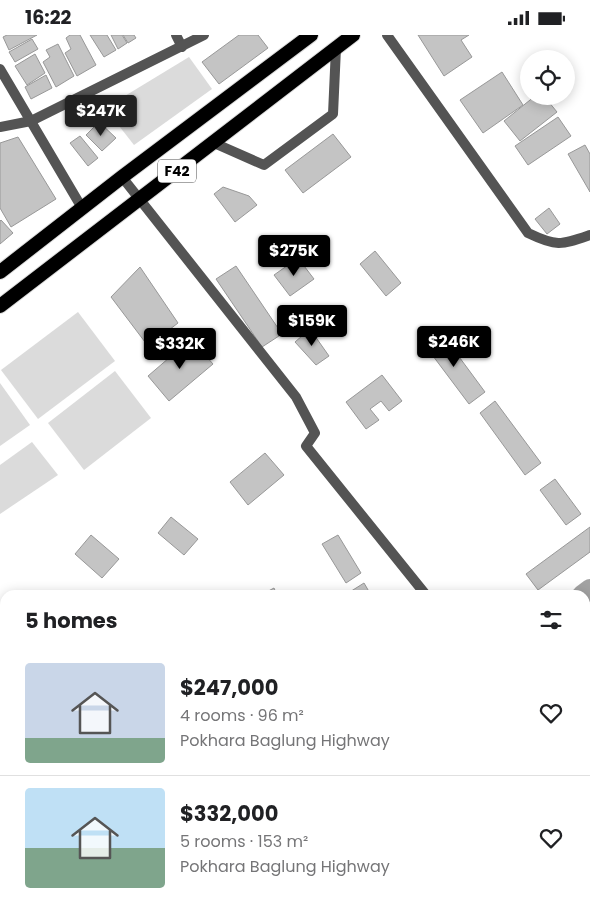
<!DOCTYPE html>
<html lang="en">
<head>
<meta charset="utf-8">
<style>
  :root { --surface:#fff; --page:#f6f6f6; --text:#202124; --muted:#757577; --line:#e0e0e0; --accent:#000 }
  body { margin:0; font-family:Poppins,sans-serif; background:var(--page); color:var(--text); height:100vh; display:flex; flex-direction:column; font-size:19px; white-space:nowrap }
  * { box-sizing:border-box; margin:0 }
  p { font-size:16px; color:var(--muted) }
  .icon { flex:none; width:28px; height:28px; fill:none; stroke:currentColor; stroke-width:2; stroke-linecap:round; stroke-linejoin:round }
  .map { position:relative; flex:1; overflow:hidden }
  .details { position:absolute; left:0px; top:555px; width:590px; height:320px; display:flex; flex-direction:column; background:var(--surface); border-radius:15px 15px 0 0; box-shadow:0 2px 12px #0003 }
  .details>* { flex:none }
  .fabs { position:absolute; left:520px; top:15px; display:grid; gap:10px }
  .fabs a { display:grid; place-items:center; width:55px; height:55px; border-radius:50%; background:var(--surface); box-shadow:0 2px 12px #0003; font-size:25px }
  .price { position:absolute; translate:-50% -42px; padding:0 11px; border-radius:5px; background:var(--accent); color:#fff; font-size:16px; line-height:32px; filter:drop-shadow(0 1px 2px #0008) }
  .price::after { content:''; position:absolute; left:50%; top:30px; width:15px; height:11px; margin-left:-8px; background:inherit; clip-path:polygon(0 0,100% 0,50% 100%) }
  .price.on { background:#222; color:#fff }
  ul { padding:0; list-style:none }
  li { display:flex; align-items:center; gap:15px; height:125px; padding:0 25px }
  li+li { border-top:1px solid var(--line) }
  li span { display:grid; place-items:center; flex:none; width:140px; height:100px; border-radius:5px; color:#555 }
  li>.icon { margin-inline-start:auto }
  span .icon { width:60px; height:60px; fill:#fffc; stroke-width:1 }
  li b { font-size:21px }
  h2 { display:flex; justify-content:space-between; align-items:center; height:60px; padding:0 25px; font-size:21px }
  .status { display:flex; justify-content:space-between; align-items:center; height:35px; padding:0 25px; background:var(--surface); direction:ltr }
  .status svg { height:14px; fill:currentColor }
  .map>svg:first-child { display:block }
  .green { fill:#dbdbdb }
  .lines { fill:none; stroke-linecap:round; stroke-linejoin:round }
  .canal { stroke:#a2a2a2; stroke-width:20 }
  .building { fill:#c4c4c4; stroke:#989898 }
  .trunk-casing { stroke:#dbdbdb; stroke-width:16 }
  .service { stroke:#545454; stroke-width:10 }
  .minor { stroke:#545454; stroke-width:10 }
  .trunk { stroke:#000; stroke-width:14 }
  .labels { text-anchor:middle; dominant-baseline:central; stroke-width:5; stroke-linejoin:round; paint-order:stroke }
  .shield { fill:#fff; stroke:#4c4c4c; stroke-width:1 }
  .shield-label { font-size:14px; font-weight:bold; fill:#000 }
</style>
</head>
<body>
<div class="status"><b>16:22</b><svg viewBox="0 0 49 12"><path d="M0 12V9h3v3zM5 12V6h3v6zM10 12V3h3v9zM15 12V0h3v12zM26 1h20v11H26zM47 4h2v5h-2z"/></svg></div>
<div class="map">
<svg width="590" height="875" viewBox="0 0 590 875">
  <rect width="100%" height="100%" fill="#fff"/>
  <g class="green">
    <polygon points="189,22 212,54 134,110 105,73"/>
    <polygon points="78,277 115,326 38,384 1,335"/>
    <polygon points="115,336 151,383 84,435 48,388"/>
    <polygon points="0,348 30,390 0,411"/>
    <polygon points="32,407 58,440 0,479 0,430"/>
  </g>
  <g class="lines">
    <g class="canal">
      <polyline points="582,560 590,554"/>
      <polyline points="123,875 130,870"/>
    </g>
  </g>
  <g class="building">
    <polygon points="7,0 37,0 9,15 3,2"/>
    <polygon points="70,0 80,0 96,30 77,41 65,18 71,14 66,3"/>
    <polygon points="90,0 107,0 116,15 104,22"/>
    <polygon points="111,0 122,0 127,8 118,14"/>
    <polygon points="123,0 134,0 136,3 128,8"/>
    <polygon points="239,0 258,0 268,13 219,49 202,27"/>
    <polygon points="418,0 469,0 461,5 472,22 444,41"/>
    <polygon points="32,4 38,14 15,27 9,17"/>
    <polygon points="58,9 74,41 56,52 43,27 50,22 46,15"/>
    <polygon points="35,19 45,38 27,50 15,31"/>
    <polygon points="502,37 523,70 483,98 460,65"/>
    <polygon points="46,40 52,53 31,64 25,52"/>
    <polygon points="535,61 544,61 557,77 520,106 504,86"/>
    <polygon points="558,82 571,101 528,130 515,111"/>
    <polygon points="99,87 116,103 102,116 86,100"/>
    <polygon points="333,99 351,122 303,158 285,135"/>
    <polygon points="80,101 98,123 88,131 70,108"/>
    <polygon points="18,102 56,164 11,192 0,173 0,108"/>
    <polygon points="585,110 590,119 590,157 568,119"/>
    <polygon points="223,152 249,161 257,170 235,187 214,159"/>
    <polygon points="549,173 560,189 547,199 535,184"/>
    <polygon points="1,185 13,198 0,209 0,186"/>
    <polygon points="375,216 401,248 386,261 360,229"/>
    <polygon points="298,223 314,244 290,261 274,240"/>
    <polygon points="236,231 282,299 262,312 216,244"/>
    <polygon points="140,232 178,288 148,311 111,262"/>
    <polygon points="310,294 329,321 316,330 295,307"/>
    <polygon points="440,296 485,357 469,369 424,309"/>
    <polygon points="191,304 213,329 169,366 148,341"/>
    <polygon points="382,340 402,366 389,376 381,366 370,374 379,385 366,394 346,367"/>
    <polygon points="495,366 541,428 525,440 480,378"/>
    <polygon points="265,418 284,440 248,470 230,447"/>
    <polygon points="555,444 581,479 566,490 540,455"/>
    <polygon points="171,482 198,504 184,520 158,498"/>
    <polygon points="590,492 590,517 538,555 526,539"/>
    <polygon points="91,500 119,524 102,543 75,519"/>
    <polygon points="338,500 361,538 346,548 322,509"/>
    <polygon points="364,548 371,560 345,560"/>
    <polygon points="274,553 277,560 261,560"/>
    <polygon points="78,870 88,870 80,875"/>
    <polygon points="106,870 128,870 120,875 108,875"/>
    <polygon points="150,870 153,870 157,875 143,875"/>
  </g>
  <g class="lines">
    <defs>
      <g id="trunk">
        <polyline points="0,237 122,142 311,0"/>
        <polyline points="0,271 353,0"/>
      </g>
    </defs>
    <use href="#trunk" class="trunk-casing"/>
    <g class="service">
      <polyline points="214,108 264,130 333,79 336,13"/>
      <polyline points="122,142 296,362 315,398 306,411 426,560"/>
      <polyline points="436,875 443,870"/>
    </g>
    <g class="minor">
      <polyline points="176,0 182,12"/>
      <path d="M387,0L528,198C557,212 561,210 590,200"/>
      <polyline points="0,34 82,173"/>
      <polyline points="0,92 31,86 204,0"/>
      <polyline points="158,870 162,875"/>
    </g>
    <use href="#trunk" class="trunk"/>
  </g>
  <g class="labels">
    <rect class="shield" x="158" y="124.5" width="38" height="23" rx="4"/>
    <g class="shield-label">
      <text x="177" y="136">F42</text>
    </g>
  </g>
</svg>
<div class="fabs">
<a><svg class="icon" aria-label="locate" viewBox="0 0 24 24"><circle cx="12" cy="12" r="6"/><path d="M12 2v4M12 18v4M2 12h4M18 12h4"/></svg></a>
</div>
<b class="price on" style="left:101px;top:102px">$247K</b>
<b class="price" style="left:294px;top:242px">$275K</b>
<b class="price" style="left:312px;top:312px">$159K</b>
<b class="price" style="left:454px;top:333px">$246K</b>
<b class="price" style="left:180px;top:335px">$332K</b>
<section class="details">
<h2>5 homes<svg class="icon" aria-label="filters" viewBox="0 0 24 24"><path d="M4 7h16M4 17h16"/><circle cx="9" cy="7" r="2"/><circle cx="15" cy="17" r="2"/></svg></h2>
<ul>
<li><span style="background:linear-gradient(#c9d6e8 75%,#7fa58c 0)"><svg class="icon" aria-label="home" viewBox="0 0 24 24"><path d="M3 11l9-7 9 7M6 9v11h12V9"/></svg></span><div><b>$247,000</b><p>4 rooms · 96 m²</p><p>Pokhara Baglung Highway</p></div><svg class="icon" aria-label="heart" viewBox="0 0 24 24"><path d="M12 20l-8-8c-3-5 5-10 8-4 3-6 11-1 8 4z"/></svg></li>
<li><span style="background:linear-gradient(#bfe0f5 60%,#7fa58c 0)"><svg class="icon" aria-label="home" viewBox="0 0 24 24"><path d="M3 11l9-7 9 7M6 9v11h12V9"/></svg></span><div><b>$332,000</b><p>5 rooms · 153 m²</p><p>Pokhara Baglung Highway</p></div><svg class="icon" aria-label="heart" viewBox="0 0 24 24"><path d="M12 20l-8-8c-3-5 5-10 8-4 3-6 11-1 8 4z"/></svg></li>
</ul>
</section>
</div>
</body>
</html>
